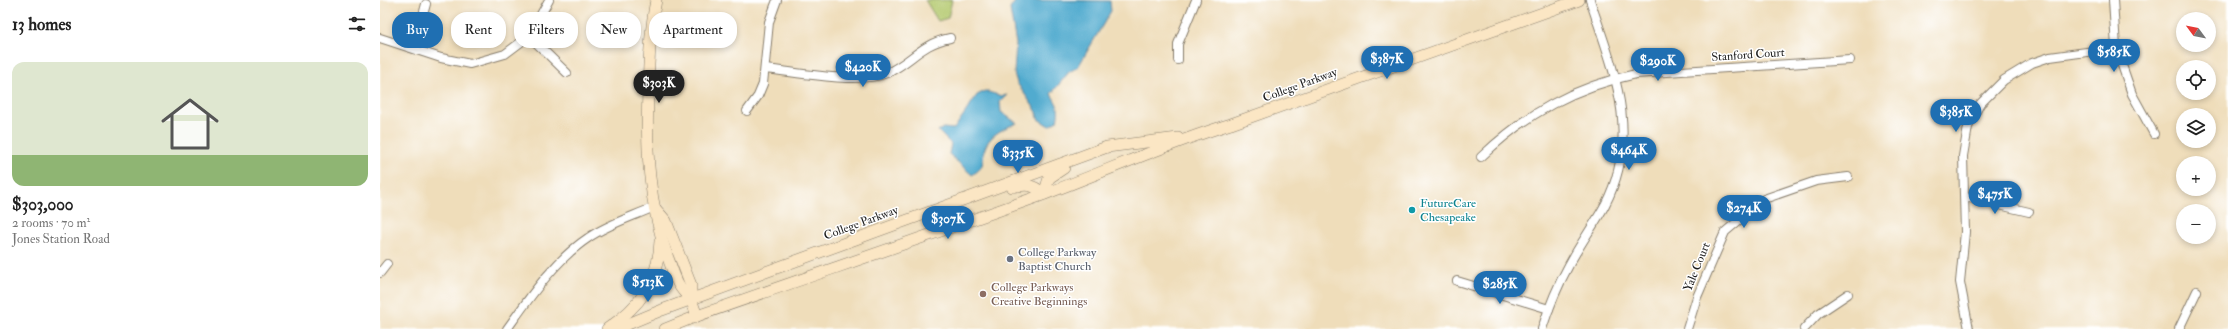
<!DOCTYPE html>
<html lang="en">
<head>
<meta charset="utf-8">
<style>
  :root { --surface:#fff; --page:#f2f2f2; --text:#222; --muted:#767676; --line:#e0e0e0; --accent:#1f6fb2 }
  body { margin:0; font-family:"IM FELL Double Pica",serif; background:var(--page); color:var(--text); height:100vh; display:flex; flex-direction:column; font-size:15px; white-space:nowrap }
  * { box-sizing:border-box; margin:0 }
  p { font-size:13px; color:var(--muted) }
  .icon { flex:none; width:22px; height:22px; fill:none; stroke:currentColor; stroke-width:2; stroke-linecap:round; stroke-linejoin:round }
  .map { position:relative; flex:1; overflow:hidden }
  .side { display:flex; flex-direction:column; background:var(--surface); width:380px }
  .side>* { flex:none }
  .banner { position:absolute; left:12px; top:12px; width:380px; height:36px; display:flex; gap:8px }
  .needle { width:26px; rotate:302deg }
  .tools { position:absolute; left:1796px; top:12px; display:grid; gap:8px }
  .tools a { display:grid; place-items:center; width:40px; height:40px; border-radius:50%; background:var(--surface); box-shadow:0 2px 6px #0003; font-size:20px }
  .price { position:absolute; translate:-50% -34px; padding:0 9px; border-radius:14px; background:var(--accent); color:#fff; font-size:13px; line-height:26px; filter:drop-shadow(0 1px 2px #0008) }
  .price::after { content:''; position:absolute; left:50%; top:24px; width:12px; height:9px; margin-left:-6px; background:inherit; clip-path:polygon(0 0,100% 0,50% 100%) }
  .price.current { background:#222; color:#fff }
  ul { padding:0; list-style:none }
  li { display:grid; align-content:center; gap:8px; height:212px; padding:0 12px }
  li+li { border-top:1px solid var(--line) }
  li span { display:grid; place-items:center; height:124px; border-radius:12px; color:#555 }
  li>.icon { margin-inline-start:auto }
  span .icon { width:72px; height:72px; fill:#fffc; stroke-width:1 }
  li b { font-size:17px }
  h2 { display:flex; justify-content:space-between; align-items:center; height:48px; padding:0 12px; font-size:17px }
  .tag { padding:0 14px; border-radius:16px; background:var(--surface); box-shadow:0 2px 6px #0003; font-size:14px; line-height:36px }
  .tag.current { background:var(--accent); color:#fff }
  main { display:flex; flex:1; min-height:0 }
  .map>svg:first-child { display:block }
  .park { fill:#b4c96e; stroke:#687245 }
  .water { fill:#51abcf; stroke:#366476 }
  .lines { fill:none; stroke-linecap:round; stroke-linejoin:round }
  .street-casing { stroke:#867c6b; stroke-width:10 }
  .secondary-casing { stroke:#867c6b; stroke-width:12 }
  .street { stroke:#fff; stroke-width:8 }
  .secondary { stroke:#fbe6c4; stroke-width:11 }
  .culture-dot { fill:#0f9aa8; stroke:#fff; stroke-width:1.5 }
  .worship-dot { fill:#6b7280; stroke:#fff; stroke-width:1.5 }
  .education-dot { fill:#8d6e63; stroke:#fff; stroke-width:1.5 }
  .labels { text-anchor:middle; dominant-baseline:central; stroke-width:3; stroke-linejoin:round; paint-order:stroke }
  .street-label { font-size:12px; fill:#1c1c1c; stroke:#fff }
  .culture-label { font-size:12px; fill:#0d838f; stroke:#fff; text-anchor:start }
  .worship-label { font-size:12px; fill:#5b616d; stroke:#fff; text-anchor:start }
  .education-label { font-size:12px; fill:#785e54; stroke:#fff; text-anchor:start }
</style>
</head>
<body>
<main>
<section class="side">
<h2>13 homes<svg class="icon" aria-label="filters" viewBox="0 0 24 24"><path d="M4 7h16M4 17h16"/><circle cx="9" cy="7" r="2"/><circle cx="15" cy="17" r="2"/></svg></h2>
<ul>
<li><span style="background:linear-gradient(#dfe7d0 75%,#8fb573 0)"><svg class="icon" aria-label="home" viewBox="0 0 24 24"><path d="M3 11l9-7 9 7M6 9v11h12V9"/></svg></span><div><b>$303,000</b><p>2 rooms · 70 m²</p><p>Jones Station Road</p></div></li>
</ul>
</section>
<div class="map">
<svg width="1848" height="329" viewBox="0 0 1848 329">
  <rect width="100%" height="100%" fill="#fff"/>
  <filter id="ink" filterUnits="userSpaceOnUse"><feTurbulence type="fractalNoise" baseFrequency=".025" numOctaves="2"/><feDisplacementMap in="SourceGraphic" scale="8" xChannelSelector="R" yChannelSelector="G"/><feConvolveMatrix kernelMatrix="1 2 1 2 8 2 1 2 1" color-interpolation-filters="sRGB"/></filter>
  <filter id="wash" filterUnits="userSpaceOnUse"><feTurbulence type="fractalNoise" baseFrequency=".012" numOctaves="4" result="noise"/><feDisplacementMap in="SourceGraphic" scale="16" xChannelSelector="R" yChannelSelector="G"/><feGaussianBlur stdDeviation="0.9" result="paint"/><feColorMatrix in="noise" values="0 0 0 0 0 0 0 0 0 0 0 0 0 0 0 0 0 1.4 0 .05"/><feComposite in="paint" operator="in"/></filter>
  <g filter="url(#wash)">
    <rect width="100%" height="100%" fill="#efddba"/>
    <polygon class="park" points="545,0 572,0 568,18 558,21"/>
    <g class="water">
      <path d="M636,0L730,1L731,11L698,67L689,72L671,94C678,105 680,109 677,121L669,126L658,119L657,112L637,83L634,73L636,44L630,9Z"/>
      <path d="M605,91L622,96L627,95L620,102L621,112L637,123C625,128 610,134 605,148C601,161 607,166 592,175L569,154L571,144L558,131L563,128L574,129L597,95Z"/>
    </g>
  </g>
  <g filter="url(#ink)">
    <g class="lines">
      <defs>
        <g id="street">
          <polyline points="1733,0 1736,48 1752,94 1774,134"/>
          <polyline points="149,36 187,73"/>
          <polyline points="0,38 61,58 90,64 125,54 149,36 169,0"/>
          <polyline points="34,48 46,4"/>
          <polyline points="798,60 798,44 816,0"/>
          <path d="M385,69C416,72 478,85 507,73C532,62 540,44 570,38"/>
          <polyline points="367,111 378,96 383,84 389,22 397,0"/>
          <path d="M1101,157C1147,113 1194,87 1256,74L1470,60"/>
          <polyline points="1585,197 1649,212"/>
          <polyline points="0,273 7,264"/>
          <polyline points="1077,281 1169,309"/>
          <path d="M127,329C150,297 175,260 208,238C228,224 252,217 274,207"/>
          <path d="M1162,329C1169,307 1178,285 1189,265C1200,244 1214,225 1225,205C1262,134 1233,69 1210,0"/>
          <polyline points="1307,329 1317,297 1345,232 1384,199 1436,181 1468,177"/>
          <polyline points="1424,329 1438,314 1468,294"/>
          <polyline points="1589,329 1580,282 1585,232 1583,156 1588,127 1600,104 1624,80 1652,63 1670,57 1736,48"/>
          <polyline points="1799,329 1817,291"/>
        </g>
        <g id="secondary">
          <path d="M276,0C270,30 269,60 268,90C266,149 268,202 288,258C295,276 296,286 311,299"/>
          <path d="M632,187C646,184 653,184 664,194"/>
          <polyline points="664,194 669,178 684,168"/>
          <polyline points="274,207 286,221 311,285 311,299 317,316"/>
          <path d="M227,329C260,306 278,283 280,241"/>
          <polyline points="236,329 282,310 727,147 798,138"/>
          <path d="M285,329L317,316C433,275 549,236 665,194C727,171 788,143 851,124L1199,0"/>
        </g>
      </defs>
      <use href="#street" class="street-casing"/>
      <use href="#secondary" class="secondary-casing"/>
      <use href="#street" class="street"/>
      <use href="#secondary" class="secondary"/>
    </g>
  </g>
  <circle class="culture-dot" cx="1032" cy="210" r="4"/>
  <circle class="worship-dot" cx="630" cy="259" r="4"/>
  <circle class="education-dot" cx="603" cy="294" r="4"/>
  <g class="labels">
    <g class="street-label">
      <text transform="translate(1368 55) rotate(-4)">Stanford Court</text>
      <text transform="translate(920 85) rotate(-20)">College Parkway</text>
      <text transform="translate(481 223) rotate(-20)">College Parkway</text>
      <text transform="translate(1317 267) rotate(-68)">Yale Court</text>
    </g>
    <g class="culture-label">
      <text x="1040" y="203">FutureCare<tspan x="1040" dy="14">Chesapeake</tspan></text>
    </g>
    <g class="worship-label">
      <text x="638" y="252">College Parkway<tspan x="638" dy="14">Baptist Church</tspan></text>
    </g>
    <g class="education-label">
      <text x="611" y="287">College Parkways<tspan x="611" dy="14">Creative Beginnings</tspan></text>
    </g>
  </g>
</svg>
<div class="tools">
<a><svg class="needle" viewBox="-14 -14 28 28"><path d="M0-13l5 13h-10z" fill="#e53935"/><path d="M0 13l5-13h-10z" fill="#767676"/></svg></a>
<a><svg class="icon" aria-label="locate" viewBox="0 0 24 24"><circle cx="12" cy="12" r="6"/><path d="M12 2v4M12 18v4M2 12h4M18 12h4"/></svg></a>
<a><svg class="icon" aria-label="layers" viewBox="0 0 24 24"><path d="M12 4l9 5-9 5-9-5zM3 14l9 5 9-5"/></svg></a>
<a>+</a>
<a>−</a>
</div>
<b class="price" style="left:1734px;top:73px">$585K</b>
<b class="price" style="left:1007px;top:80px">$387K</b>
<b class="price" style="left:1278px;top:82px">$290K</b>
<b class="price" style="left:483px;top:88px">$420K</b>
<b class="price current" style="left:279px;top:104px">$303K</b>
<b class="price" style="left:1576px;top:133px">$385K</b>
<b class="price" style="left:1249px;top:171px">$464K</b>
<b class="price" style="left:638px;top:174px">$335K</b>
<b class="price" style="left:1615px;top:215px">$475K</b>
<b class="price" style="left:1364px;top:229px">$274K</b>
<b class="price" style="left:568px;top:240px">$307K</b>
<b class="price" style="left:268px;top:303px">$513K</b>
<b class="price" style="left:1120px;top:305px">$285K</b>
<div class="banner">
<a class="tag current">Buy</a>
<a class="tag">Rent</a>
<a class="tag">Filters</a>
<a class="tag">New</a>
<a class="tag">Apartment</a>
</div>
</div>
</main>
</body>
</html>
